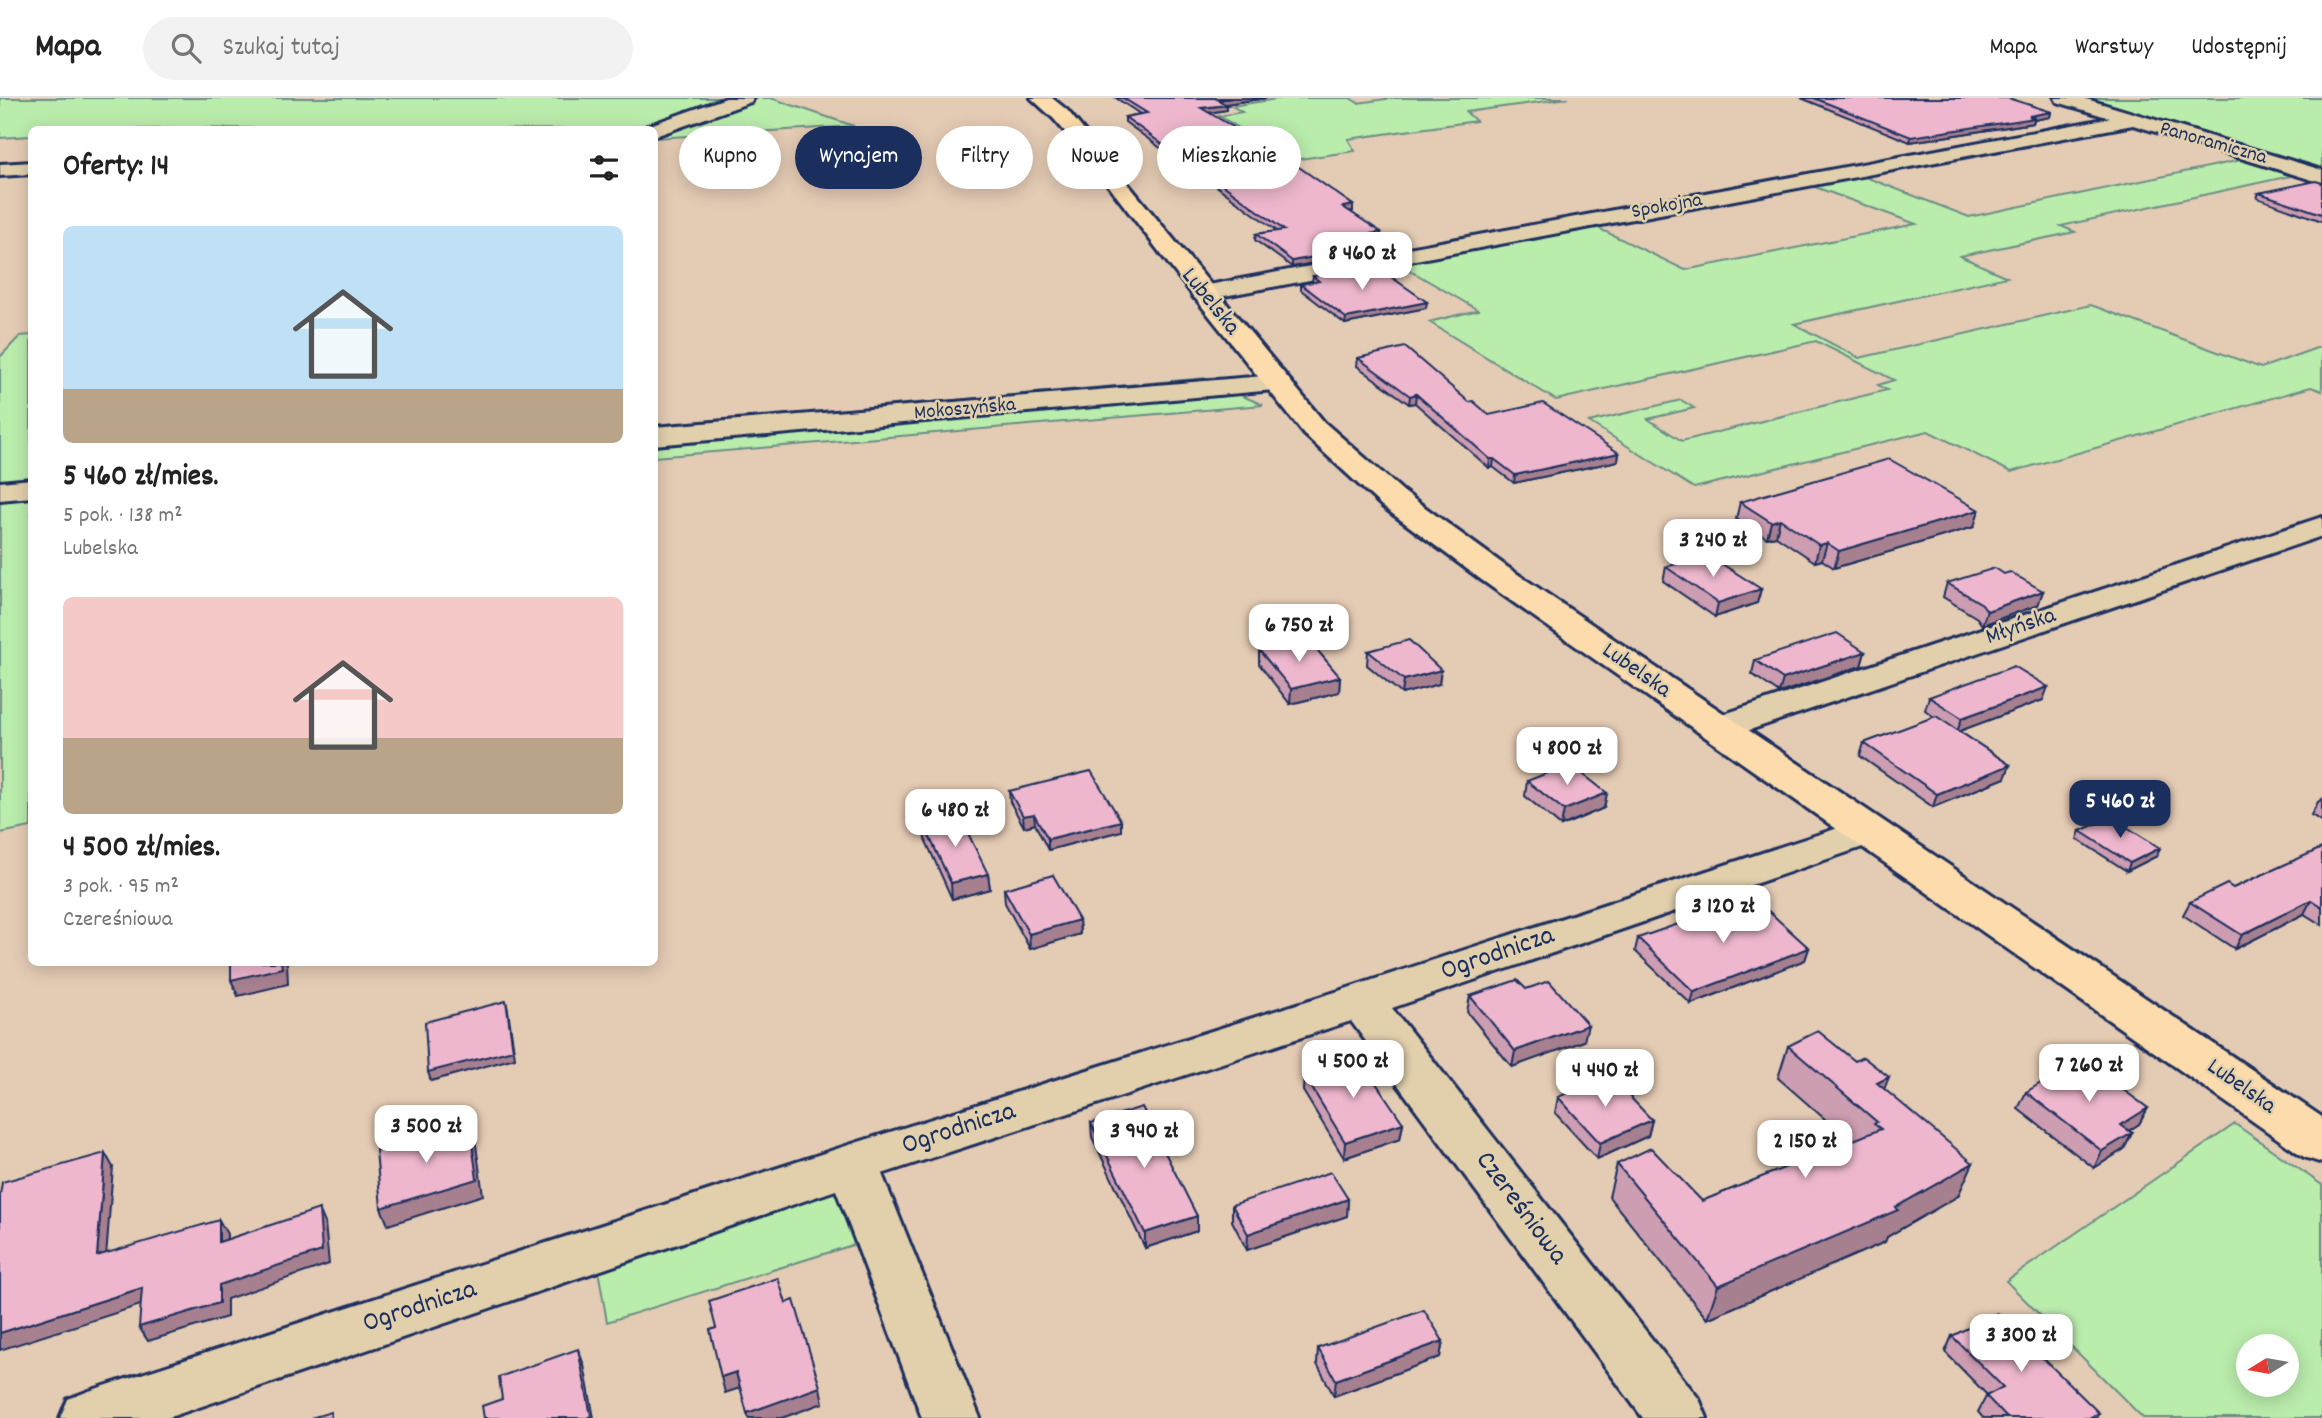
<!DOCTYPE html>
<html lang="pl">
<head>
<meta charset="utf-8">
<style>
  :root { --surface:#fff; --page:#f2f2f2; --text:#222; --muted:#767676; --line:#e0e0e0; --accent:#1b2f5e }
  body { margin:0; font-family:Dekko,sans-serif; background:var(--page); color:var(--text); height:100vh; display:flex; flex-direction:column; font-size:26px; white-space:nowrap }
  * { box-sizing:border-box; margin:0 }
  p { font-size:23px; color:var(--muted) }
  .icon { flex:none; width:38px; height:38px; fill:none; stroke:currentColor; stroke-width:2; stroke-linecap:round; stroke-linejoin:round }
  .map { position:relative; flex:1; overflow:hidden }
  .drawer { position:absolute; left:28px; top:28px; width:630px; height:840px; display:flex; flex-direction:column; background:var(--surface); border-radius:10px; box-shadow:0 4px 18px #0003 }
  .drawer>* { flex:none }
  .top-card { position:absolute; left:679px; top:28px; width:665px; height:63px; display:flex; gap:14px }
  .needle { width:46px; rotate:259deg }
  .controls { position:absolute; left:2236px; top:1236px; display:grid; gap:14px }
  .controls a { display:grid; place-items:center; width:63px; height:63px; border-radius:50%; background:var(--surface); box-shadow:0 4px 18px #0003; font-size:35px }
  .price { position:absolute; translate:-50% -60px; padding:0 16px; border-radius:14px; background:#fff; color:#222; font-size:23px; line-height:46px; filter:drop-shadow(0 2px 4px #0008) }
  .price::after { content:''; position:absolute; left:50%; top:42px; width:21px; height:16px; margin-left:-10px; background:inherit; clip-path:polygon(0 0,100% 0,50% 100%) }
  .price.active { background:var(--accent); color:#fff }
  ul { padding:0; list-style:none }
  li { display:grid; align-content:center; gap:14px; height:371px; padding:0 35px }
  li span { display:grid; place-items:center; height:217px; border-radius:10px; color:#555 }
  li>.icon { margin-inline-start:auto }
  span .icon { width:126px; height:126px; fill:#fffc; stroke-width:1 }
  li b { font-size:30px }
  h2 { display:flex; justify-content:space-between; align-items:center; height:84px; padding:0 35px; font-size:30px }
  .tag { padding:0 24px; border-radius:32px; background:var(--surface); box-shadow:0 4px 18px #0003; font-size:24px; line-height:63px }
  .tag.active { background:var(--accent); color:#fff }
  header { display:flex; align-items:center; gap:42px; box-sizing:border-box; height:98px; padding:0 35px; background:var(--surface); border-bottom:2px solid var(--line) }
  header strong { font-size:33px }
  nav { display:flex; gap:38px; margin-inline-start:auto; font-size:24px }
  .search { width:490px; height:63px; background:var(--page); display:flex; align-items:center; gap:18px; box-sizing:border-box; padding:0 24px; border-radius:38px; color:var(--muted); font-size:26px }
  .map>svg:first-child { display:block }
  .green { fill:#baecac; stroke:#6a8e85; stroke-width:2; fill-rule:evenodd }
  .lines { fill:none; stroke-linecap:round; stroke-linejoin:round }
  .minor-casing { stroke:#1b2f5e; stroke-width:6 }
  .major-casing { stroke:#1b2f5e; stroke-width:6 }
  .minor { fill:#e2d0ad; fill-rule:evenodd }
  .major { fill:#fcdcac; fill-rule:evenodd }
  .wall { fill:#cd9db1; stroke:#1b2f5e; stroke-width:2 }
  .shaded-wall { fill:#a78090; stroke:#1b2f5e; stroke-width:2 }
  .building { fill:#eeb7ce; stroke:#1b2f5e; stroke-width:2 }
  .labels { text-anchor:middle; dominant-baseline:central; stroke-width:5; stroke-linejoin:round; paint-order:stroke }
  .far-street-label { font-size:21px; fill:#1b2f5e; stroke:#e2d0ad }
  .street-label { font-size:24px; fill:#1b2f5e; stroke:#e2d0ad }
  .near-street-label { font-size:28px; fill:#1b2f5e; stroke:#e2d0ad }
</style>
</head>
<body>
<header>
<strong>Mapa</strong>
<div class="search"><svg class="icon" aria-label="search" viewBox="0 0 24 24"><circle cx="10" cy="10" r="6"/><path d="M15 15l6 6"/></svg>Szukaj tutaj</div>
<nav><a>Mapa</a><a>Warstwy</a><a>Udostępnij</a></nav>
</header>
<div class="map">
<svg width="2322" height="1320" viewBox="0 0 2322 1320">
  <rect width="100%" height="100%" fill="#e4cbb4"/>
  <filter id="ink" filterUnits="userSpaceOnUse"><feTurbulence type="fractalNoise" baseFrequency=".0143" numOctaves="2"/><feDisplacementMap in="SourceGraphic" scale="14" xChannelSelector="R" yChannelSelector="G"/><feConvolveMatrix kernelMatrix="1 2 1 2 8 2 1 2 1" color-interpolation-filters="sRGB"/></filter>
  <g filter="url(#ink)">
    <g class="green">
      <polygon points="0,0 733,0 645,31 393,32 393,29 32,32 31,38 0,40"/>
      <polygon points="759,0 771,0 854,28 655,40 655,37"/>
      <polygon points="1283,0 1350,0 1358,5 1393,0 1568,0 1466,14 1476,23 1348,41 1355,53 1293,62 1219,18 1242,14 1232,8"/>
      <polygon points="2076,0 2322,0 2322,72 2314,73 2160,23 2141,21"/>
      <polygon points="2251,60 2304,75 2061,128 2075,134 1960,158 2007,179 1794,226 1859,260 2091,207 2261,270 2322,248 2322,293 2311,289 2011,374 1928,333 1694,390 1589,324 1681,302 1694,310 1648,321 1682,343 1887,292 1878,287 1894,282 1816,243 1556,302 1429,224 1478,212 1394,163 1594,128 1685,172 1916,126 1804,85 1855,75 1969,119"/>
      <polygon points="31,237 31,729 0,735 0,259 20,238"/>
      <polygon points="1218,279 1222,289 1263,307 655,359 655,328"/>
      <path d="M2235,1026L2322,1087V1320H2143L2006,1183ZM2249,1248H2287V1286H2249Z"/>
      <polygon points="838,1086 862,1144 607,1224 597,1166"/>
    </g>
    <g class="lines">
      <defs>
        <g id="minor">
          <polygon points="726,0 753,0 751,4 661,36 654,38 654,32 645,32 647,28"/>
          <polygon points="2055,0 2083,0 2322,72 2322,85 2133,27 1203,202 1194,200 1191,195 1194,190 1203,188 2110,20 2057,4"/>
          <polygon points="32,64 32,76 0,78 0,66"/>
          <polygon points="1276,277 1286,279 1290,285 1286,291 654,347 654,329"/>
          <polygon points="32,381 32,399 0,402 0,384"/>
          <polygon points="2322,419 2322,438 1732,638 1719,641 1706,638 1700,630 1706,622"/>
          <polygon points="1869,720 1883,724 1889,733 1883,742 1392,910 1699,1301 1707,1320 1643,1320 1351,923 882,1076 980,1320 922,1320 836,1092 167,1320 60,1320 68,1301 89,1293 852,1046 1345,891"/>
        </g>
        <polygon id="major" points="1031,0 1052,0 1067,12 1324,324 1404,394 1507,469 2322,1019 2322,1065 2304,1059 1483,483 1382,408 1304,336 1184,186 1082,53 1053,20"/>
      </defs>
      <use href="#minor" class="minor-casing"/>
      <use href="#major" class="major-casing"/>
      <use href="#minor" class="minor"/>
      <use href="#major" class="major"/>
    </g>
    <g class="wall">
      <polygon points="1116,0 1267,0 1225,6 1227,7 1227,12 1208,15 1353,107 1353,113 1350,113 1381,140 1344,146 1352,152 1352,158 1292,169 1255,142 1256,136 1277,133 1192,70 1188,70 1125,24 1125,19 1140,16"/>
      <polygon points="1801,0 2008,0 2051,14 2050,19 2034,22 2033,25 1910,44"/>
      <polygon points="2322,85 2322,123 2257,100 2259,95"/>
      <polygon points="1313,178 1426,210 1345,226 1301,192 1301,186 1312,184"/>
      <polygon points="1358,260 1469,304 1489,317 1619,355 1618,363 1514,385 1493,369 1489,370 1415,305 1409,306 1357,268"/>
      <polygon points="1740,404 1974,429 1834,470 1822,462 1815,464 1776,438 1767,440 1736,421"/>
      <polygon points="1666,469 1761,491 1757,505 1715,519 1663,483"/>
      <polygon points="2004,476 2043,493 2038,507 1982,527 1977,520 1943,499 1947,485"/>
      <polygon points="1259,552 1340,579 1339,594 1290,606 1259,566"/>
      <polygon points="1368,553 1439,586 1402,596 1367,567"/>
      <polygon points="1865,554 1861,568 1779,595 1752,576 1755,562"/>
      <polygon points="1929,599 2043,602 1959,633 2010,667 2005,680 1933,709 1860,658 1864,645 1934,619 1925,612"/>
      <polygon points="1527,683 1607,695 1604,710 1561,728 1525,698"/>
      <polygon points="1009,693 1121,723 1121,733 1048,752 1035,726 1024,729 1010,704"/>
      <polygon points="2322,701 2322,723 2311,717 2318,704"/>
      <polygon points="923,725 988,776 990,791 952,801 925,741"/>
      <polygon points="2080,733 2157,758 2127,773 2077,741"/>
      <polygon points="2322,750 2322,827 2304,816 2235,851 2183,817 2190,804 2233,790"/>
      <polygon points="1004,791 1079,822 1080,836 1030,851 1005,805"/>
      <polygon points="1753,814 1809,850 1805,862 1691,906 1635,853 1638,840"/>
      <polygon points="1470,898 1584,943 1512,969 1467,914"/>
      <polygon points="1788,948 1884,991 1958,1098 1887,1139 1885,1144 1707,1221 1609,1099 1617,1066 1702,1103 1851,1044 1778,980"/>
      <polygon points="1304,977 1403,1025 1400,1041 1344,1060 1303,993"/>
      <polygon points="2026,994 2148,1010 2139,1026 2129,1032 2132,1035 2124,1051 2094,1070 2018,1011"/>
      <polygon points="1558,999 1652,1022 1648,1038 1597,1061 1555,1015"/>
      <polygon points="1091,1025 1197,1118 1197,1133 1145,1150 1092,1039"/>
      <polygon points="1348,1101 1347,1118 1247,1152 1232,1123 1232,1107"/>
      <polygon points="1952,1238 2099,1315 2096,1320 1983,1320 1978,1314 1987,1297 1945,1254"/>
      <polygon points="1443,1243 1440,1259 1334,1298 1317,1266 1318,1250"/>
    </g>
    <g class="shaded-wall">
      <polygon points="1232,0 1267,0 1218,7 1218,2"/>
      <polygon points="1227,7 1227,12 1201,16 1201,10"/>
      <polygon points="2051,14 2050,19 2034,22 2033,25 1910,44 1911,39"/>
      <polygon points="1192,64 1192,70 1188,70 1188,65"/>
      <polygon points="1353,107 1353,113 1342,114 1343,109"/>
      <polygon points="1381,134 1381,140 1337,148 1337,142"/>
      <polygon points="1352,152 1352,158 1292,169 1292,163"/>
      <polygon points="1427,204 1426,210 1345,226 1346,220"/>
      <polygon points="1416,296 1415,305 1409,306 1410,298"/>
      <polygon points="1619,355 1618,363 1514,385 1515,377"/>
      <polygon points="1490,361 1494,361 1493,369 1489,370"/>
      <polygon points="1979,412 1974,429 1834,470 1839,453"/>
      <polygon points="1780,421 1776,438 1767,440 1771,424"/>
      <polygon points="1827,445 1822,462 1815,464 1819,447"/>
      <polygon points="1761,491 1757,505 1715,519 1718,505"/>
      <polygon points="2043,493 2038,507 1982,527 1987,513"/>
      <polygon points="1865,554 1861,568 1779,595 1783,581"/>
      <polygon points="1441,572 1439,586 1402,596 1404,582"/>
      <polygon points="1340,579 1339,594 1290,606 1291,591"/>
      <polygon points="2048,589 2043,602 1957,634 1962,620"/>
      <polygon points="2010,667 2005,680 1933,709 1937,696"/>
      <polygon points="1607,695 1604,710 1561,728 1564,712"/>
      <polygon points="1034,716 1035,726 1024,729 1023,718"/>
      <polygon points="1121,723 1121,733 1048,752 1048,741"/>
      <polygon points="2160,750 2157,758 2127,773 2130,765"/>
      <polygon points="988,776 990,791 952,801 951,785"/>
      <polygon points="2311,802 2304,816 2235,851 2242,837"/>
      <polygon points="1079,822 1080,836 1030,851 1029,836"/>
      <polygon points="1809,850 1805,862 1691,906 1694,894"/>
      <polygon points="281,864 287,864 288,886 238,898 231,882"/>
      <polygon points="506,903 508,912 515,960 431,983 428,974"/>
      <polygon points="1588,927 1584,943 1512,969 1515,953"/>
      <polygon points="1889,979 1876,1012 1877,985"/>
      <polygon points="2148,1010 2139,1026 2113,1043 2121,1027"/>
      <polygon points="1652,1022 1648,1038 1597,1061 1600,1045"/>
      <polygon points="469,1024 475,1040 483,1097 388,1127 381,1110"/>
      <polygon points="1403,1025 1400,1041 1344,1060 1345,1044"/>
      <polygon points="2132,1035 2124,1051 2094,1070 2102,1053"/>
      <polygon points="105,1055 113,1069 105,1172 97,1158"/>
      <polygon points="1973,1065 1958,1098 1887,1139 1885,1144 1707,1221 1718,1188 1896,1109"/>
      <polygon points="1348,1101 1347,1118 1247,1152 1248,1136"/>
      <polygon points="319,1111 325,1125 329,1166 227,1201 227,1219 148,1243 139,1229"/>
      <polygon points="1197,1118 1197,1133 1145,1150 1145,1135"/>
      <polygon points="219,1122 227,1136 226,1158 219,1144"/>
      <polygon points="142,1190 150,1204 0,1252 0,1235"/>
      <polygon points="1443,1243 1440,1259 1334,1298 1336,1282"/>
      <polygon points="578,1251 584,1267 594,1320 587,1320"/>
      <polygon points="736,1274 740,1290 725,1295 721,1279"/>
      <polygon points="820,1289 823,1305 782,1320 749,1320 747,1315"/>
    </g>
    <g class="building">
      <polygon points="1123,0 1232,0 1218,2 1227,7 1201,10 1289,62 1353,107 1343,109 1381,134 1337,142 1352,152 1292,163 1256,136 1284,132 1192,64 1188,65 1125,19 1147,15"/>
      <polygon points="1814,0 2008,0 2051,14 2029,18 2035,20 1911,39"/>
      <polygon points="2316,83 2322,85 2322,116 2259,95"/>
      <polygon points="1374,167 1427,204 1346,220 1301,186 1319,183 1313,178"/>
      <polygon points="1405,249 1469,304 1473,303 1489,317 1543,305 1619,355 1515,377 1494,361 1490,361 1416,296 1410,298 1358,260"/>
      <polygon points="1889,361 1979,412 1839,453 1827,445 1819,447 1780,421 1771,424 1740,404"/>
      <polygon points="1708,457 1761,491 1718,505 1666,469"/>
      <polygon points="1995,470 2004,476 2010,474 2043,493 1987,513 1982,506 1947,485"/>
      <polygon points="1837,535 1865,554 1783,581 1755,562"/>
      <polygon points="1308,541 1340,579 1291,591 1259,552"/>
      <polygon points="1409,542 1441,572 1404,582 1368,553"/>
      <polygon points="2014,568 2048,589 1962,620 1929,599"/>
      <polygon points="1936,618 2010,667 1937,696 1864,645"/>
      <polygon points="1570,666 1607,695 1564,712 1527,683"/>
      <polygon points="1091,673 1121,723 1048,741 1034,716 1023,718 1009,693"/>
      <polygon points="959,717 988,776 951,785 923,725"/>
      <polygon points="2111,719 2160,750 2130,765 2080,733"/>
      <polygon points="2322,750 2322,809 2311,802 2242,837 2190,804 2227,786 2233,790"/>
      <polygon points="1053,777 1079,822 1029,836 1004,791"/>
      <polygon points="1742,804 1753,814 1765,810 1809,850 1694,894 1638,840"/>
      <polygon points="231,864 281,864 282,870 231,882"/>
      <polygon points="1517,882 1526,891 1549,883 1588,927 1515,953 1470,898"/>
      <polygon points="506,903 513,952 428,974 425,924"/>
      <polygon points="1818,933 1855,963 1863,959 1889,979 1877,985 1973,1065 1896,1109 1898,1112 1718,1188 1617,1066 1651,1050 1702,1103 1881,1031 1874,1026 1877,1024 1788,948"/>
      <polygon points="1359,960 1403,1025 1345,1044 1304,977"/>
      <polygon points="2081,961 2148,1010 2121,1027 2132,1035 2102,1053 2026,994"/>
      <polygon points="1609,977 1652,1022 1600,1045 1558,999"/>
      <polygon points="1142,1009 1197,1118 1145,1135 1091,1025"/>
      <polygon points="469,1024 477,1081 381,1110 376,1052"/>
      <polygon points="105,1055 97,1158 219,1122 219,1144 319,1111 322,1153 219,1187 219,1205 139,1229 142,1190 0,1235 0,1097 2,1084"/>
      <polygon points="1331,1074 1348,1101 1248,1136 1232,1107"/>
      <polygon points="778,1180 786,1205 794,1202 820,1289 747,1315 736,1274 721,1279 710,1232 716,1230 709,1203"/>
      <polygon points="1424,1212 1443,1243 1336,1282 1318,1250"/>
      <polygon points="1997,1215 2099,1315 2089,1320 2007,1320 1986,1298 2003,1289 1952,1238"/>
      <polygon points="578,1251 591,1318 587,1320 484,1320 482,1308 502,1301 499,1279"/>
      <polygon points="331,1314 331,1320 311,1320"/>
    </g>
  </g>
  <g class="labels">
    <g class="far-street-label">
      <text transform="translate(2213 46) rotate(16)">Panoramiczna</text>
      <text transform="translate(1667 109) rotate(-10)">Spokojna</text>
      <text transform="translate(965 312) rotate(-5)">Mokoszyńska</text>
    </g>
    <g class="street-label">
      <text transform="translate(1210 204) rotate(51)">Lubelska</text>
      <text transform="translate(2021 529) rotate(-19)">Młyńska</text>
      <text transform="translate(1636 573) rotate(35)">Lubelska</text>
      <text transform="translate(2241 989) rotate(35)">Lubelska</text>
    </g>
    <g class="near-street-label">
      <text transform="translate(1498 857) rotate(-19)">Ogrodnicza</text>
      <text transform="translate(959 1032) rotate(-18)">Ogrodnicza</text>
      <text transform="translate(1520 1111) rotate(53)">Czereśniowa</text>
      <text transform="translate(420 1210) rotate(-18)">Ogrodnicza</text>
    </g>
  </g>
</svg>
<div class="controls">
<a><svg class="needle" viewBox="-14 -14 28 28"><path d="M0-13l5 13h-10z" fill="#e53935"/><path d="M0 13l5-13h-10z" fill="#767676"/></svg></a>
</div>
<b class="price" style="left:1362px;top:194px">8 460 zł</b>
<b class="price" style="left:1713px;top:481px">3 240 zł</b>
<b class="price" style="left:1299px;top:566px">6 750 zł</b>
<b class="price" style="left:1567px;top:689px">4 800 zł</b>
<b class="price active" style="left:2120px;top:742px">5 460 zł</b>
<b class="price" style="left:955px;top:751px">6 480 zł</b>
<b class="price" style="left:1723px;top:847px">3 120 zł</b>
<b class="price" style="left:1353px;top:1002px">4 500 zł</b>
<b class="price" style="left:2089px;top:1006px">7 260 zł</b>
<b class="price" style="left:1605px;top:1011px">4 440 zł</b>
<b class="price" style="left:426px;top:1067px">3 500 zł</b>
<b class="price" style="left:1144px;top:1072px">3 940 zł</b>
<b class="price" style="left:1805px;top:1082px">2 150 zł</b>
<b class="price" style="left:2021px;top:1276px">3 300 zł</b>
<div class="top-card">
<a class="tag">Kupno</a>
<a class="tag active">Wynajem</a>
<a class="tag">Filtry</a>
<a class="tag">Nowe</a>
<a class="tag">Mieszkanie</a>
</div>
<section class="drawer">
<h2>Oferty: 14<svg class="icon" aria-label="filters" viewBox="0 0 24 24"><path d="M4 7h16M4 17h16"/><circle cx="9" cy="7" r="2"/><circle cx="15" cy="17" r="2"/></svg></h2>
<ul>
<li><span style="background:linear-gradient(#bfe0f5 75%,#b9a48a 0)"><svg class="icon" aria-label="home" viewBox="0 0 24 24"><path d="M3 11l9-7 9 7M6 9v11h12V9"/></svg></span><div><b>5 460 zł/mies.</b><p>5 pok. · 138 m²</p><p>Lubelska</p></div></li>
<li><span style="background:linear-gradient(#f6c9c9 65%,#b9a48a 0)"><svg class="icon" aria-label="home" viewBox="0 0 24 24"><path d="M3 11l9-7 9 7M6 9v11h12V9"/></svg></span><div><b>4 500 zł/mies.</b><p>3 pok. · 95 m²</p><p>Czereśniowa</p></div></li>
</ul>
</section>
</div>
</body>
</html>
